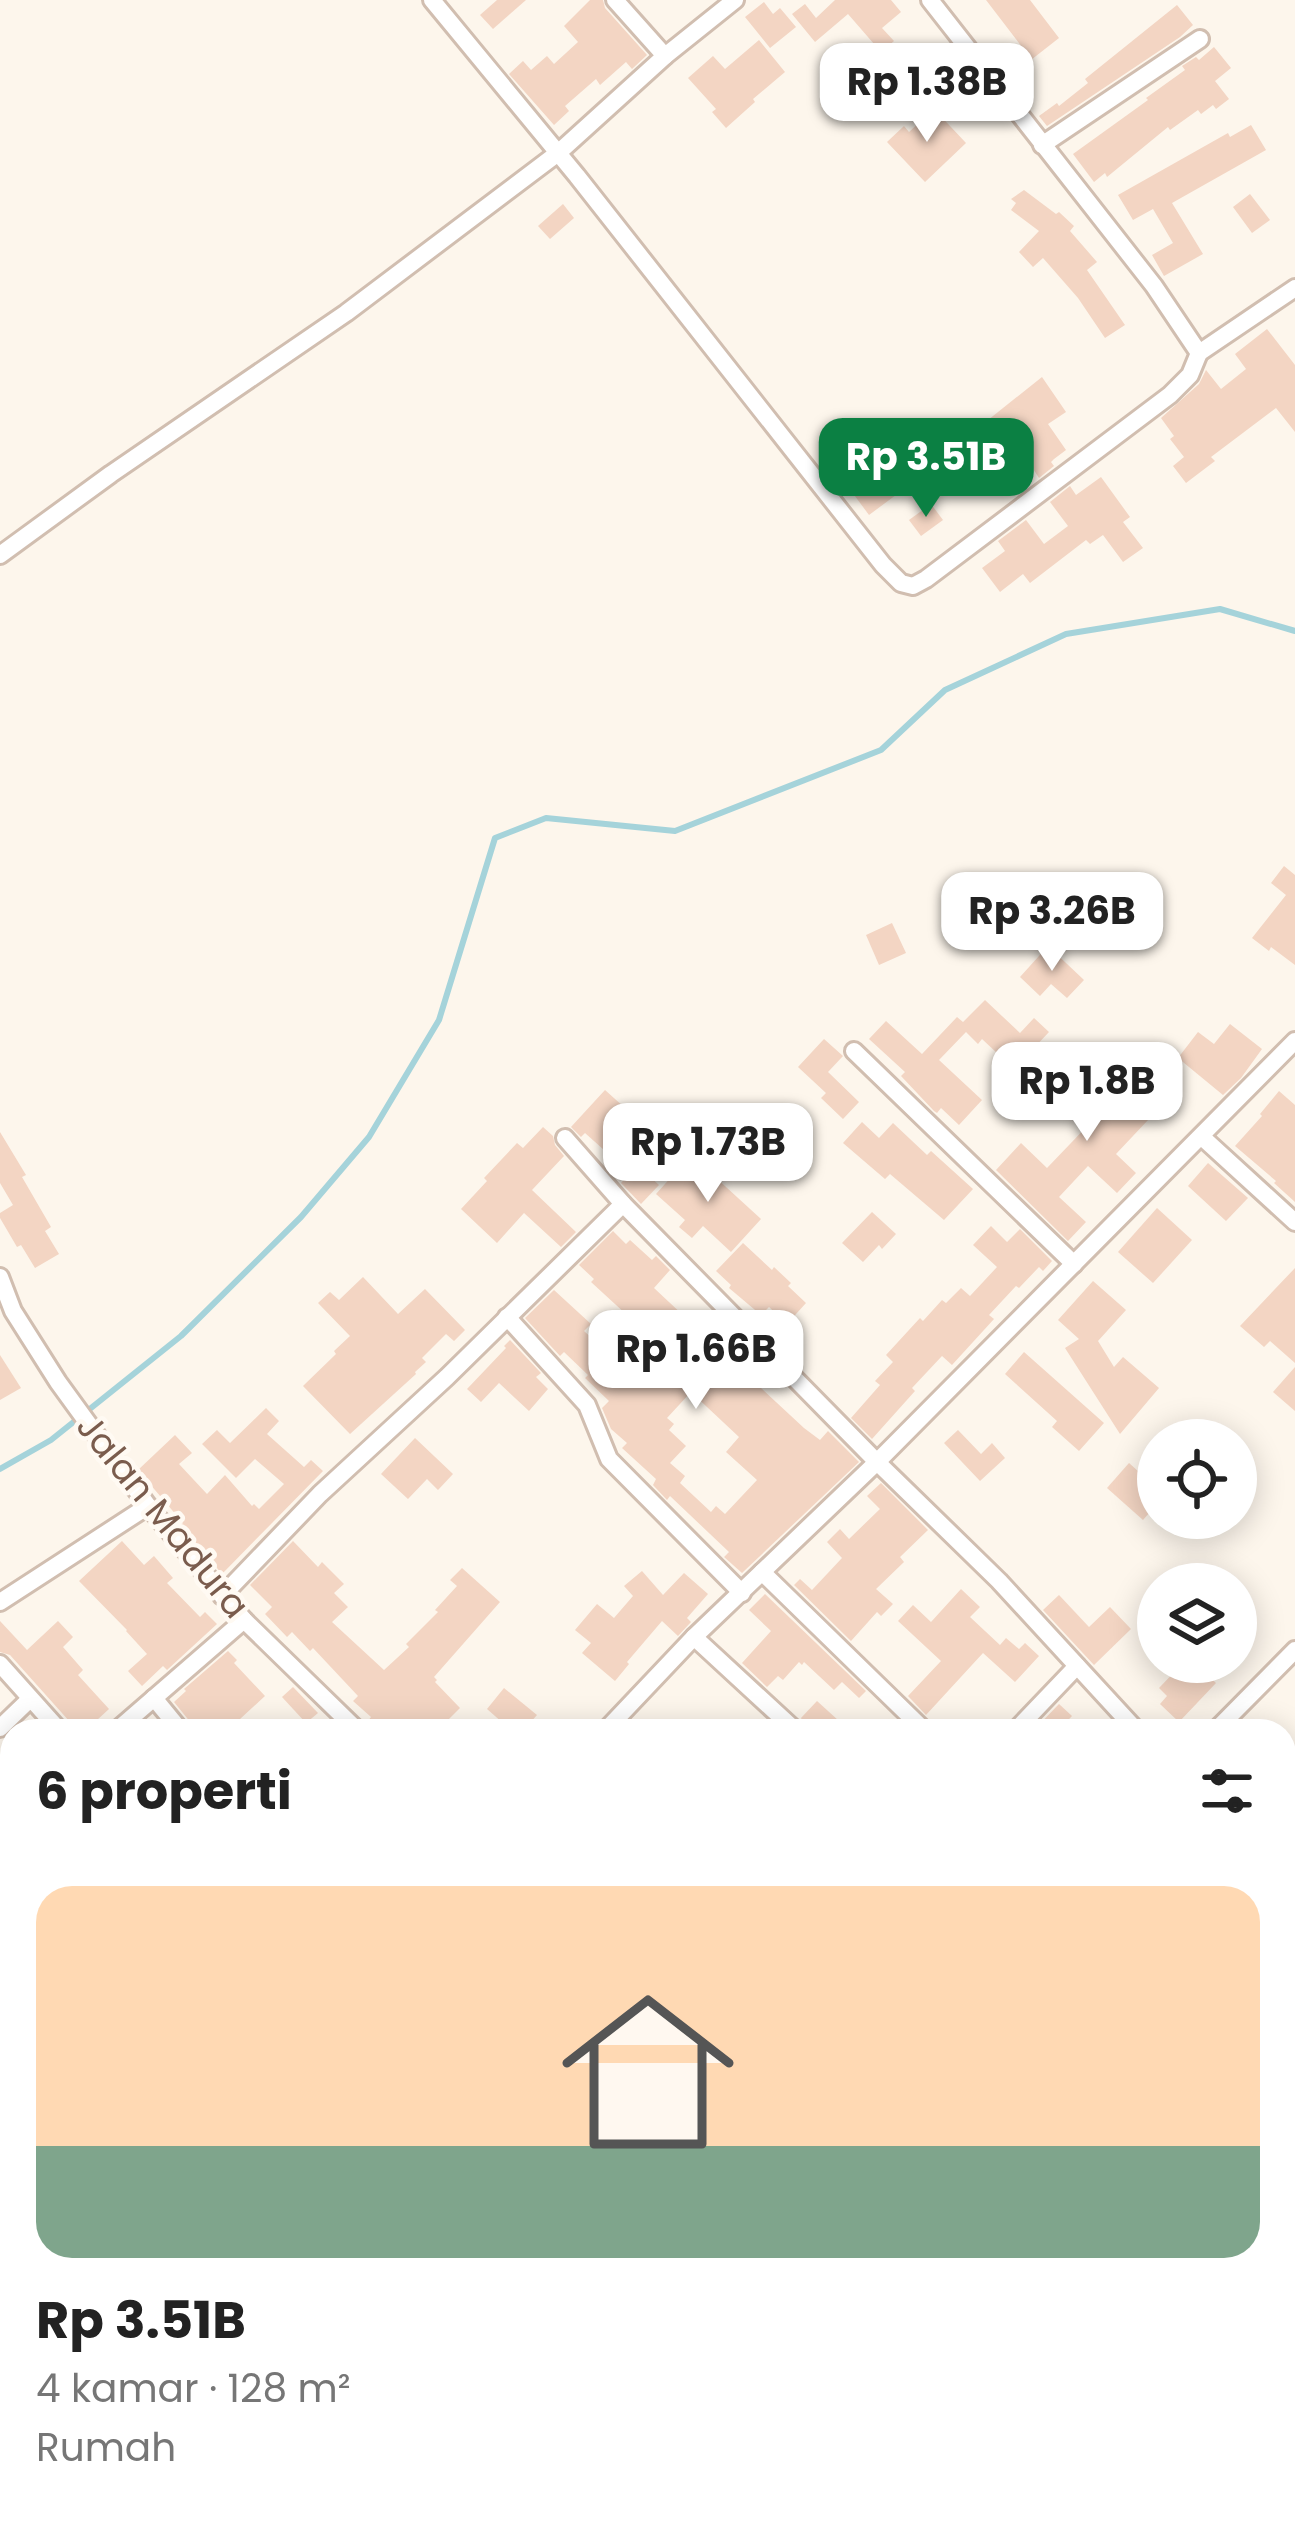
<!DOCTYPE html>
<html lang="id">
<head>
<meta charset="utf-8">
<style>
  :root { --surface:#fff; --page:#f2f2f2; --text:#222; --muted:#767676; --line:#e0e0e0; --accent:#0b8043 }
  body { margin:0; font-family:Poppins,sans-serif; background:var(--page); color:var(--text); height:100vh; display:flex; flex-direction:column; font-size:45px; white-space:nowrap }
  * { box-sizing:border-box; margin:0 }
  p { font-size:39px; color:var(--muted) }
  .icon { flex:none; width:66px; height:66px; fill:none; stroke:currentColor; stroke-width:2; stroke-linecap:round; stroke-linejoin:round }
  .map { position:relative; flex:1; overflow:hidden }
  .side { position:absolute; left:0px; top:1719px; width:1296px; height:807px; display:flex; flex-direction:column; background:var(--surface); border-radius:36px 36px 0 0; box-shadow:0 6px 30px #0003 }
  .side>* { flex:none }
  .controls { position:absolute; left:1137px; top:1419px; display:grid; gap:24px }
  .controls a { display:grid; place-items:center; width:120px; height:120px; border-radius:50%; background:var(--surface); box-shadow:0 6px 30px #0003; font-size:60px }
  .price { position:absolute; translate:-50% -102px; padding:0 27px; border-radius:24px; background:#fff; color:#222; font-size:39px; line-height:78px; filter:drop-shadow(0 3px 6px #0008) }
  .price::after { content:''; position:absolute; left:50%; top:72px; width:36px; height:27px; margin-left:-18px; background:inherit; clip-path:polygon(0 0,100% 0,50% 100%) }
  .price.current { background:var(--accent); color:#fff }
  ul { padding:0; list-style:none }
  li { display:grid; align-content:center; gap:24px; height:636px; padding:0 36px }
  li+li { border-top:3px solid var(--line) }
  li span { display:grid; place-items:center; height:372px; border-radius:36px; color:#555 }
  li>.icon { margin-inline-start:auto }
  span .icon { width:216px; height:216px; fill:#fffc; stroke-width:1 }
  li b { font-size:51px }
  h2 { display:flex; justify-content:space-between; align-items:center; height:144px; padding:0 36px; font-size:51px }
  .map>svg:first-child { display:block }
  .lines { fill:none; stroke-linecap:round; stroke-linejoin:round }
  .stream { stroke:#a5d3da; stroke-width:6 }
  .building { fill:#f3d5c3; fill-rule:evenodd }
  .street-casing { stroke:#d1beb0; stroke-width:22 }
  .street { stroke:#fff; stroke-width:16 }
  .labels { text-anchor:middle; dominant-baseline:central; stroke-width:9; stroke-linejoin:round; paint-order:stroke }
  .street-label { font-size:36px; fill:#7a5c4d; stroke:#fffaf3 }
</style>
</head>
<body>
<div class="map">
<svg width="1295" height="2525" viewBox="0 0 1295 2525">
  <rect width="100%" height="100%" fill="#fdf6ec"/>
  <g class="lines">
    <polyline class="stream" points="0,1469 51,1440 181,1336 301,1217 369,1137 439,1020 495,838 546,818 675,831 881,750 945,690 1066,634 1220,609 1295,631"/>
  </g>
  <g class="building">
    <polygon points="497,0 526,0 493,29 480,15"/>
    <polygon points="590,0 603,0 605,8 647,55 632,69 626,62 600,85 596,79 565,106 569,111 554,125 509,74 523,61 531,70 547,56 554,64 578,42 564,26"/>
    <polygon points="835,0 891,0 901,12 882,28 894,41 881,52 848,14 815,42 792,14 805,4 816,18"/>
    <polygon points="986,0 1030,0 1059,38 1022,67 1024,71 1009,80 995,63 1022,47"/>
    <polygon points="764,2 773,14 780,8 796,27 770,48 745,17"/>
    <polygon points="1177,5 1193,25 1180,37 1047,126 1039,116 1057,103 1059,106 1088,83 1085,79"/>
    <polygon points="759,40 785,72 753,99 755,102 726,128 712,112 716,109 688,78 713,56 725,69"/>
    <polygon points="1214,47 1231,68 1215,81 1229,99 1216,109 1213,105 1201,114 1198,110 1170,130 1168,127 1107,177 1105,173 1094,182 1073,154 1148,100 1146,98 1185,70 1182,66 1196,57 1199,60"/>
    <polygon points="945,51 961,68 927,100 902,73 914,62 923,72"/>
    <polygon points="934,109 966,143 925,182 887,142 904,126 909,132"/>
    <polygon points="1251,125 1266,150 1172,203 1203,254 1164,276 1152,255 1173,243 1153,209 1133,220 1118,195 1228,133 1230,137"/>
    <polygon points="1024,190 1056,214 1059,212 1074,226 1070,231 1097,262 1087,270 1125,325 1105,338 1078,298 1043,258 1033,267 1019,252 1039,231 1011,210 1016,203 1011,199"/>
    <polygon points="1250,194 1270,220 1252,233 1233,207"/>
    <polygon points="563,204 574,218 550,239 538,226"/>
    <polygon points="1267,329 1295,365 1295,432 1276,408 1211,457 1215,461 1186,483 1173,466 1184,457 1170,439 1174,436 1161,418 1199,384 1206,370 1221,389 1246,369 1235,354"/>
    <polygon points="1042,377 1066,412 1048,424 1066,450 1054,459 1051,462 1054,466 1039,478 1030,464 1025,469 988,420"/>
    <polygon points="886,473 900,492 869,515 849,488 864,477 869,485"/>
    <polygon points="1101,477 1130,517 1123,522 1143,548 1123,562 1103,535 1090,544 1086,540 1030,583 1023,574 1000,592 982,568 1005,551 998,541 1026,520 1044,544 1068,526 1050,502 1070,486 1076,495"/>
    <polygon points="931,504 943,520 921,536 909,520"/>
    <polygon points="1284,866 1295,875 1295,965 1271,947 1269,951 1252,938 1286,895 1271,883"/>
    <polygon points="892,923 906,953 879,965 866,935"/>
    <polygon points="1048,946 1084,980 1067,998 1051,984 1040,996 1020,977"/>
    <polygon points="985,1000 1020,1033 1034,1018 1049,1032 1014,1069 982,1039 978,1044 966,1032 939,1060 982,1100 959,1125 941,1108 937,1113 934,1111 901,1076 905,1072 869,1039 886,1021 922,1054 957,1017 963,1022"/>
    <polygon points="1230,1024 1262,1049 1241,1078 1223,1095 1178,1058 1198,1032 1214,1044"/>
    <polygon points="824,1039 843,1056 828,1072 859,1102 843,1119 821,1098 826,1093 798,1067"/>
    <polygon points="1108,1047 1165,1102 1116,1154 1136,1173 1117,1193 1088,1166 1059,1197 1086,1222 1068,1241 996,1170 1021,1143 1047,1168 1093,1120 1073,1101 1102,1069 1094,1062"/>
    <polygon points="605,1090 644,1125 613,1158 585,1133 581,1137 571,1127"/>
    <polygon points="1279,1091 1295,1105 1295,1202 1274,1183 1276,1181 1235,1146 1262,1116 1260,1114"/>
    <polygon points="862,1122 879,1138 893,1123 927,1155 931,1151 973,1189 944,1220 890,1174 885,1179 843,1143"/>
    <polygon points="543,1127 553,1136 555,1145 564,1156 532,1190 576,1232 561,1247 524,1213 497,1243 461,1209 487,1181 484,1178 517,1143 523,1148"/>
    <polygon points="0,1132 26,1175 22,1177 51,1227 45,1231 59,1254 35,1268 21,1245 17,1247 0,1218 0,1213 13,1205 0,1183"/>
    <polygon points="691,1155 761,1219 731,1252 703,1226 692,1238 679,1227 685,1220 656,1194"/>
    <polygon points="1208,1163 1248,1198 1226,1221 1188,1186"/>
    <polygon points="637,1165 659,1185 641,1204 621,1183"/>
    <polygon points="1157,1208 1192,1240 1153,1283 1118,1252"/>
    <polygon points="872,1212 896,1234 882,1249 879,1245 863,1262 842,1243"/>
    <polygon points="991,1226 1007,1242 1020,1229 1052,1261 1043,1271 1039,1267 1019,1288 1016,1286 989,1315 994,1319 952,1365 942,1356 912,1388 915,1391 872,1439 851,1418 880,1385 875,1381 893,1362 886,1355 920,1318 923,1321 942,1300 946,1303 961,1288 970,1296 997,1267 973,1245"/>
    <path d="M613,1231L626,1244L630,1240L652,1260L656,1256L670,1270L654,1288L685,1317L687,1315L702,1329L707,1324L722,1338L742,1357L738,1362L763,1385L761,1388L804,1428L820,1440L828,1431L859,1462L742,1573L724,1557L729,1552L670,1496L667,1500L653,1485L656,1479L622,1448L627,1443L611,1429L602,1408L609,1401L585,1378L588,1375L564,1352L560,1356L525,1318L554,1290L591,1324L584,1331L636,1378L659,1352L625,1320L628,1316L591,1282L594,1279L579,1265ZM691,1392L739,1437L726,1452L757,1480L725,1514L716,1506L711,1512L680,1483L685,1476L670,1463L686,1446L669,1430L674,1424L667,1418Z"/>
    <polygon points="743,1243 772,1270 774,1267 791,1283 788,1286 806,1303 787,1324 769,1307 761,1315 729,1288 731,1285 716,1271"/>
    <polygon points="1295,1268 1295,1363 1270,1341 1264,1347 1240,1326"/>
    <polygon points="363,1277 398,1314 425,1289 465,1330 454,1341 446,1334 422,1358 426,1362 415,1372 416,1374 350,1434 303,1386 336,1354 334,1351 350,1336 318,1303 330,1292 339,1300"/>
    <polygon points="1093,1281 1126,1310 1098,1341 1114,1367 1123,1357 1159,1388 1120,1434 1065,1348 1079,1339 1058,1320"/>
    <polygon points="510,1340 541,1373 536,1377 548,1389 529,1411 499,1383 481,1402 467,1389 506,1348 504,1346"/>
    <polygon points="1024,1352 1104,1423 1079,1451 1052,1427 1057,1421 1005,1374"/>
    <polygon points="0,1355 21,1388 0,1400"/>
    <polygon points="1295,1367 1295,1411 1273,1392"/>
    <polygon points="266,1408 279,1421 267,1434 304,1467 311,1460 323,1471 222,1574 181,1525 183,1523 138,1470 175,1435 192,1453 179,1464 207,1494 225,1475 252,1506 254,1504 259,1509 284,1484 255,1459 236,1478 202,1444 217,1430 230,1443"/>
    <polygon points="958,1430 981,1454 992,1443 1005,1458 980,1481 944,1443"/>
    <polygon points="415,1438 453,1474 438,1490 427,1479 408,1499 381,1474"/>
    <polygon points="1129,1463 1158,1489 1158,1503 1143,1520 1107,1488"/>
    <polygon points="881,1483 928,1530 900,1557 904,1562 876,1589 893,1604 881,1616 877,1612 851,1641 794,1585 800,1579 812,1590 842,1558 827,1542 840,1529 849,1539 880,1509 867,1496"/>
    <polygon points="122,1541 144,1565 154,1556 173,1578 167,1583 200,1617 205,1612 217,1624 167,1670 163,1666 142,1686 128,1671 147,1654 126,1631 127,1630 79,1581"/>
    <polygon points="293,1541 318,1567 322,1562 344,1584 334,1593 348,1607 332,1622 384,1670 409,1647 406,1644 438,1612 435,1610 457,1586 450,1580 462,1568 500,1602 434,1677 437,1680 435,1682 460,1708 437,1731 379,1731 368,1721 371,1717 353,1701 358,1696 313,1648 310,1651 292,1632 287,1637 265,1614 272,1607 250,1585"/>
    <polygon points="642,1571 663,1595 684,1573 708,1594 687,1618 691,1622 678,1636 662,1621 627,1662 629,1664 615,1681 582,1653 591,1643 575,1630 597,1604 614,1618 633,1596 624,1586"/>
    <polygon points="961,1589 980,1607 970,1617 1000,1645 1006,1638 1019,1649 1025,1643 1039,1656 1015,1682 983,1653 926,1715 908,1696 941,1661 898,1621 913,1605 931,1622"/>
    <polygon points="765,1594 866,1691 859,1698 842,1682 834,1690 804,1662 802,1665 799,1662 783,1680 778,1676 767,1687 742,1663 771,1631 749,1610"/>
    <polygon points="1059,1595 1089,1627 1110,1607 1131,1629 1094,1665 1043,1610"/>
    <polygon points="0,1621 27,1650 58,1621 73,1637 63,1647 83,1670 78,1675 109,1709 85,1731 72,1731 70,1722 10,1655 0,1652"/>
    <polygon points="228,1651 237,1660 234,1663 265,1696 227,1731 194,1731 191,1723 174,1702 186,1691 184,1689"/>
    <polygon points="1184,1662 1194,1662 1216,1683 1179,1722 1160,1704 1167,1696 1159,1688"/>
    <polygon points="293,1687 318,1713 306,1723 282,1697"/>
    <polygon points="504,1688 537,1715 523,1731 512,1731 487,1709"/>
    <polygon points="817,1701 850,1731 808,1730 801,1718"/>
    <polygon points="1059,1704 1072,1716 1058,1731 1033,1731"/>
  </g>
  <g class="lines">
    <defs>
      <g id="street">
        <polyline points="432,0 577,176 883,565 901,583 913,586 926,579 1170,395 1190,375 1199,353 1154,286 930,0"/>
        <polyline points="615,0 665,56"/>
        <polyline points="1042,145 1200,39"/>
        <polyline points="1199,353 1295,288"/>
        <polyline points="0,555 111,474 346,313 558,153 665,56 735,0"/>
        <polyline points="854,1051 1074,1264"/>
        <polyline points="1202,1137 1295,1222"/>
        <polyline points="565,1138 623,1204 877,1462 999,1581 1137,1731"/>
        <polyline points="0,1277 13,1311 58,1382 148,1506 244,1620 358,1731"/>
        <polyline points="507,1317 587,1405 609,1459 742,1593"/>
        <polyline points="762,1572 925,1731"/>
        <polyline points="222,1596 320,1494 447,1377 623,1204"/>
        <polyline points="0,1602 148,1506"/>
        <polyline points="694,1637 796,1731"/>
        <polyline points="0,1664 60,1731"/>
        <polyline points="154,1698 181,1731"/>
        <polyline points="0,1728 30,1699"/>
        <polyline points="116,1731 244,1620"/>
        <polyline points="605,1731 694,1637 877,1462 1295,1041"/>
        <polyline points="1015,1731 1077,1666"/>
        <polyline points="1215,1731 1295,1650"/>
        <polyline points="1284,2117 1295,2108"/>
        <polyline points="0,2136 12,2152"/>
        <polyline points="1284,2243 1287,2246"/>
        <polyline points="1284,2334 1295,2331"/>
        <polyline points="890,2514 916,2525"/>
        <polyline points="1196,2514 1208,2525"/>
        <polyline points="183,2525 194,2514"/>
      </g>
    </defs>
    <use href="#street" class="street-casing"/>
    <use href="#street" class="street"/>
  </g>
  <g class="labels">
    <g class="street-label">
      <text transform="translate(163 1516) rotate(51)">Jalan Madura</text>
    </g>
  </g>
</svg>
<div class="controls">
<a><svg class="icon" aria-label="locate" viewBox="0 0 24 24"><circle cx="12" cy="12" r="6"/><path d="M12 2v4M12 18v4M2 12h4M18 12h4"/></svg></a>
<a><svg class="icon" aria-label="layers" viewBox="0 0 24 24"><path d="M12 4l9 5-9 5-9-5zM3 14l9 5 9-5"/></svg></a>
</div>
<b class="price" style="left:927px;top:145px">Rp 1.38B</b>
<b class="price current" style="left:926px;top:520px">Rp 3.51B</b>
<b class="price" style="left:1052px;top:974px">Rp 3.26B</b>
<b class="price" style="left:1087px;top:1144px">Rp 1.8B</b>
<b class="price" style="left:708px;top:1205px">Rp 1.73B</b>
<b class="price" style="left:696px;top:1412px">Rp 1.66B</b>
<section class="side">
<h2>6 properti<svg class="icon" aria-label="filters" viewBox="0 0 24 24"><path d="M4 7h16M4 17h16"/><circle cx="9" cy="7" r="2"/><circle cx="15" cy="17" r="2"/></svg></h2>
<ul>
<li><span style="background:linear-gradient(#ffd9b3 70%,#7fa58c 0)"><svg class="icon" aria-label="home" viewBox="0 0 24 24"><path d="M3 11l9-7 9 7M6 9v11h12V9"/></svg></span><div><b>Rp 3.51B</b><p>4 kamar · 128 m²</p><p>Rumah</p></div></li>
</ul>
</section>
</div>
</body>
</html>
